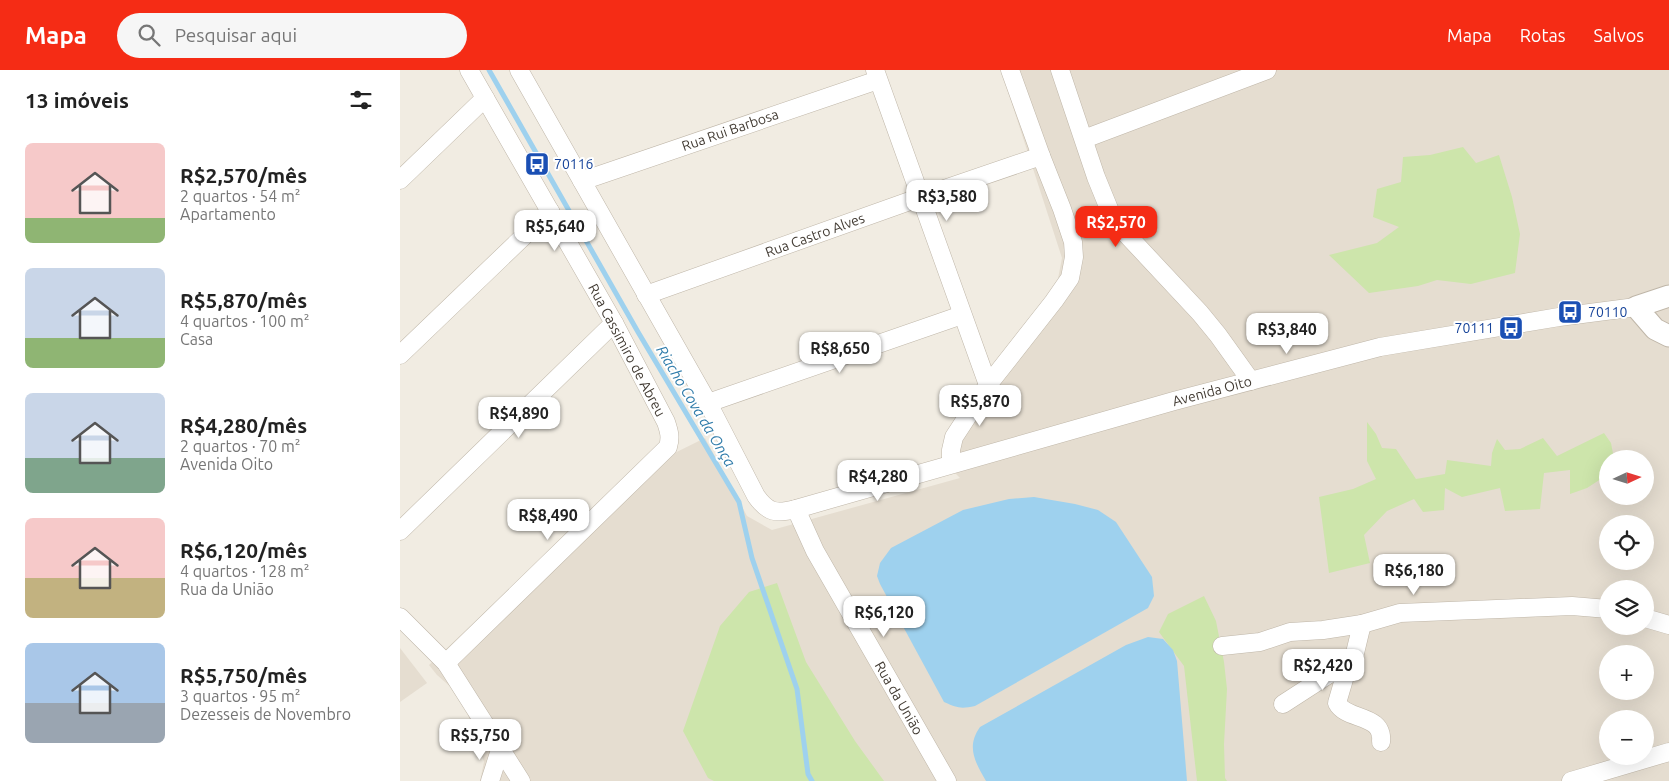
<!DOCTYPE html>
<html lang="pt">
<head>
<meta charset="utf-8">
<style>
  :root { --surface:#fff; --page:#f6f6f6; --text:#222; --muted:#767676; --accent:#f52c15 }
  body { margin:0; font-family:Ubuntu,sans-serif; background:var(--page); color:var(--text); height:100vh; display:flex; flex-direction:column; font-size:19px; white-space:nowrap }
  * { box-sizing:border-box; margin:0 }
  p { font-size:16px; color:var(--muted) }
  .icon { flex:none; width:28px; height:28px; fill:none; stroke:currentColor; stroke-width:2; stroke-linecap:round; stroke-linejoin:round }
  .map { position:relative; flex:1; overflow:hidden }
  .sheet { display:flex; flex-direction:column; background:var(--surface); width:400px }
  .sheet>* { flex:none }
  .needle { width:32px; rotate:86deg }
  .fabs { position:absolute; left:1199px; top:380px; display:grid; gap:10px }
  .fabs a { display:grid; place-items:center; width:55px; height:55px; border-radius:50%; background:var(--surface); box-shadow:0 5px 20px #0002; font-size:25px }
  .price { position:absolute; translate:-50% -42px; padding:0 11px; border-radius:10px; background:#fff; color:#222; font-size:16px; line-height:32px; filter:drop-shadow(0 1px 2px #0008) }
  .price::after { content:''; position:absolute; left:50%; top:30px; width:15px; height:11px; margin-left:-8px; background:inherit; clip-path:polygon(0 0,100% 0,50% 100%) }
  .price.selected { background:var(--accent); color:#fff }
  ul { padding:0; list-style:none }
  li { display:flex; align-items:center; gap:15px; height:125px; padding:0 25px }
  li span { display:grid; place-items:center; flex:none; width:140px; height:100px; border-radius:8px; color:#555 }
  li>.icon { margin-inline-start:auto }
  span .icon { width:60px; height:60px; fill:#fffc; stroke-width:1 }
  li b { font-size:21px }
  h2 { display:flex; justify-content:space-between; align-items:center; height:60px; padding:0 25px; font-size:21px }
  header { display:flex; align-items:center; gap:30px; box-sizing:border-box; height:70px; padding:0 25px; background:var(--accent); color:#fff }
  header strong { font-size:24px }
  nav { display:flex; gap:28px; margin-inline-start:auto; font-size:18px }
  .search { width:350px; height:45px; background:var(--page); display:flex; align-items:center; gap:12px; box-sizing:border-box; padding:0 18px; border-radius:28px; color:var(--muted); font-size:19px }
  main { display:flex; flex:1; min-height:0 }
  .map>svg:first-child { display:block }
  .residential { fill:#e5ddd0; fill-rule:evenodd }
  .green { fill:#cde5ab }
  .water { fill:#9ed1ee }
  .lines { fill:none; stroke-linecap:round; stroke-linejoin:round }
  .stream { stroke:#9ed1ee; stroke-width:5 }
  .minor-casing { stroke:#bfb6a8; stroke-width:19 }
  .tertiary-casing { stroke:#bfb6a8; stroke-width:23 }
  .minor { stroke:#fff; stroke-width:18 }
  .tertiary { stroke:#fff; stroke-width:21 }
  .labels { text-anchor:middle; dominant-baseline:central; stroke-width:4; stroke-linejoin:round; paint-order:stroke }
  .street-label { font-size:14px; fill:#423b33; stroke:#fff }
  .transit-label { font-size:14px; fill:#164399; stroke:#fff; text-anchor:start }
  .water-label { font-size:15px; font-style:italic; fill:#307caa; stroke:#fff }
</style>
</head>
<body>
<header>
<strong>Mapa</strong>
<div class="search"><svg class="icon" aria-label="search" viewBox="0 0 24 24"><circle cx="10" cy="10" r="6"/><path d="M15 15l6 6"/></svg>Pesquisar aqui</div>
<nav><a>Mapa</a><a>Rotas</a><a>Salvos</a></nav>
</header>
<main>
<section class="sheet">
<h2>13 imóveis<svg class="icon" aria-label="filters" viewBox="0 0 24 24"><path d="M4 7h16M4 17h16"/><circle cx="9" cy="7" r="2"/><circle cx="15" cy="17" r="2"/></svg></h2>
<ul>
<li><span style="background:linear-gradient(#f6c9c9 75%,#8fb573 0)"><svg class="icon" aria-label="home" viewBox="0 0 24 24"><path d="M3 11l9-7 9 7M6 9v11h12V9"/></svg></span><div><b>R$2,570/mês</b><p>2 quartos · 54 m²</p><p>Apartamento</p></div></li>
<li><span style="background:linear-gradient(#c9d6e8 70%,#8fb573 0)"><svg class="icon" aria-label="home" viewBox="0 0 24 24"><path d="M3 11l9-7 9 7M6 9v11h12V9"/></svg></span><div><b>R$5,870/mês</b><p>4 quartos · 100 m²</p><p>Casa</p></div></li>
<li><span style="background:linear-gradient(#c9d6e8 65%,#7fa58c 0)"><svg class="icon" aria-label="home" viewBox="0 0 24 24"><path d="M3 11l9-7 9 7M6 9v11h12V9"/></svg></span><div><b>R$4,280/mês</b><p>2 quartos · 70 m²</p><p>Avenida Oito</p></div></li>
<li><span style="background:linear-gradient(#f6c9c9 60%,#c2b280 0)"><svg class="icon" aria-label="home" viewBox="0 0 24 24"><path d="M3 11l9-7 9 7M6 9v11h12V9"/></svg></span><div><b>R$6,120/mês</b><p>4 quartos · 128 m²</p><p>Rua da União</p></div></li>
<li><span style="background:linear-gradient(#a9c7e8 60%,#9aa5b1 0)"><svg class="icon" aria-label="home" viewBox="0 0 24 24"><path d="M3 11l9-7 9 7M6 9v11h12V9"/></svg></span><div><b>R$5,750/mês</b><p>3 quartos · 95 m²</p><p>Dezesseis de Novembro</p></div></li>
</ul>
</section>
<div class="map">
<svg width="1269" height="711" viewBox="0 0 1269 711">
  <rect width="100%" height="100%" fill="#f1ece2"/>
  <g class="residential">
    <path d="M601,0H1269V711H80L84,692L62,627L37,605L29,595L230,405L305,368L347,446L372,460L560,408L542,390L655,224L662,188ZM1208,389H1245V426H1208ZM1208,454H1245V491H1208ZM1208,519H1245V556H1208ZM1208,584H1245V621H1208ZM1208,649H1245V686H1208Z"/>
    <polygon points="0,578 27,613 0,632"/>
  </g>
  <g class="green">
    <polygon points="1063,77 1076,93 1099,85 1112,127 1120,164 1115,203 1071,214 1037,210 1018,216 969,223 929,185 977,173 999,157 973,147 977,119 1001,112 1003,87 1030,85"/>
    <polygon points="967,352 976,364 982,378 996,379 1016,409 1045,404 1047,390 1091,396 1092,383 1097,369 1105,380 1120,379 1143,368 1157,386 1204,363 1211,373 1214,389 1208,389 1207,405 1187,418 1170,424 1170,400 1144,403 1140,439 1105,441 1100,418 1062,427 1045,418 1044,440 1023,442 1014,429 987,441 964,465 970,493 929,503 919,427 953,419 976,409 967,391"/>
    <polygon points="377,513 406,592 455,671 484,711 314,711 308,708 283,661 320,556 349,522"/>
    <polygon points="804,526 816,551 824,592 827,619 824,674 825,708 827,711 797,711 784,596 759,562 768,544"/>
  </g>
  <g class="water">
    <path d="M634,427L675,434L698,440L716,452L752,507L754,526L748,538L575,636C561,639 557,638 544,632L480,514L477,506L480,493L491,478L563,440L609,429Z"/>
    <path d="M748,567L763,569L773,580L777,591L787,711H586C575,692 566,677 580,657L726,575Z"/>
  </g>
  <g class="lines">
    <polyline class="stream" points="89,0 238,262 339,432 352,488 397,619 408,704 412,711"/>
    <defs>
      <g id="minor">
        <path d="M119,0L308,333L356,426C368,443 376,444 396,439L774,331L980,277L1159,247L1236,237"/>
        <polyline points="475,0 588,315"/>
        <polyline points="660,0 696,107 714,151 800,243 818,265 851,311"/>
        <polyline points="684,69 867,0"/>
        <polyline points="0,110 85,28"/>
        <polyline points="182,111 478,10"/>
        <polyline points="246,225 521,127 641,86"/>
        <polyline points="0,285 150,141"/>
        <polyline points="308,333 562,245"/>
        <polyline points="551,393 551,380 554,367 588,315 654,231 670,208 674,187 673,172 662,139 641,86 610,0"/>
        <polyline points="396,439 415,481 547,711"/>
        <polyline points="0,461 214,253"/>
        <polyline points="0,547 46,593 121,711"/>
        <polyline points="1245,548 1269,555"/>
        <path d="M962,554L955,583L947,599L937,633C946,651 984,643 981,672"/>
        <polyline points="822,576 860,572 890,562 923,560 962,554 1000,543 1172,536 1208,539"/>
        <path d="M46,593L268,377C271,367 269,361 266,352L214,253L69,0"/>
        <polyline points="883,634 934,601 947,599"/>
        <polyline points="90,711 100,680"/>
        <polyline points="1171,711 1269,682"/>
      </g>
      <polyline id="tertiary" points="1269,226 1236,237 1255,259 1269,266"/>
    </defs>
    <use href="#minor" class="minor-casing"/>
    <use href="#tertiary" class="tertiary-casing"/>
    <use href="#minor" class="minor"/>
    <use href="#tertiary" class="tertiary"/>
  </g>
  <defs>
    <symbol id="bus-square" viewBox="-11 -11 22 22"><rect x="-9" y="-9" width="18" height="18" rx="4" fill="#1a4fb4" stroke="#fff"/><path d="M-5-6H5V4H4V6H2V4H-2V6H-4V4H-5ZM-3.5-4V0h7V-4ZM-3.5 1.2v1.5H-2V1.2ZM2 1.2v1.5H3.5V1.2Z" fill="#fff"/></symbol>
  </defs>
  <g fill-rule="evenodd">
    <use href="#bus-square" x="123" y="80" width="28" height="28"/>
    <use href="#bus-square" x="1156" y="228" width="28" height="28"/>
    <use href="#bus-square" x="1097" y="244" width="28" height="28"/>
  </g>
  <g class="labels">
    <g class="street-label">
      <text transform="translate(330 60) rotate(-19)">Rua Rui Barbosa</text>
      <text transform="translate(415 165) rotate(-20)">Rua Castro Alves</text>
      <text transform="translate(227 280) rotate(62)">Rua Cassimiro de Abreu</text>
      <text transform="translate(812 321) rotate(-15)">Avenida Oito</text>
      <text transform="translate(499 628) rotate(60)">Rua da União</text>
    </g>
    <g class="transit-label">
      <text x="154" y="94">70116</text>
      <text x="1188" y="242">70110</text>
      <text x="1094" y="258" text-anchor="end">70111</text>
    </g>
    <g class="water-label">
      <text transform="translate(296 336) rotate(59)">Riacho Cova da Onça</text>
    </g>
  </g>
</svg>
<div class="fabs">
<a><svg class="needle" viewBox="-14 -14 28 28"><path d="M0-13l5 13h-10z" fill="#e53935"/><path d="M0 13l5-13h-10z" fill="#767676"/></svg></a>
<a><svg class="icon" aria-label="locate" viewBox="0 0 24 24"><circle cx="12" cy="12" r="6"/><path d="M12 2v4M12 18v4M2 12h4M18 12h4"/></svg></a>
<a><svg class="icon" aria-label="layers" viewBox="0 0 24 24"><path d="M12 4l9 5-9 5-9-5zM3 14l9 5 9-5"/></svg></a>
<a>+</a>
<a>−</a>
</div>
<b class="price" style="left:547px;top:152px">R$3,580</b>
<b class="price selected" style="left:716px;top:178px">R$2,570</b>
<b class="price" style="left:155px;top:182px">R$5,640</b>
<b class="price" style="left:887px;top:285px">R$3,840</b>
<b class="price" style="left:440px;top:304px">R$8,650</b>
<b class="price" style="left:580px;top:357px">R$5,870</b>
<b class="price" style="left:119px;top:369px">R$4,890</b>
<b class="price" style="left:478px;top:432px">R$4,280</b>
<b class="price" style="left:148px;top:471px">R$8,490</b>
<b class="price" style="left:1014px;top:526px">R$6,180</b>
<b class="price" style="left:484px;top:568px">R$6,120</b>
<b class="price" style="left:923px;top:621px">R$2,420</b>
<b class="price" style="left:80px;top:691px">R$5,750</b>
</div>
</main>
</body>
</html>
